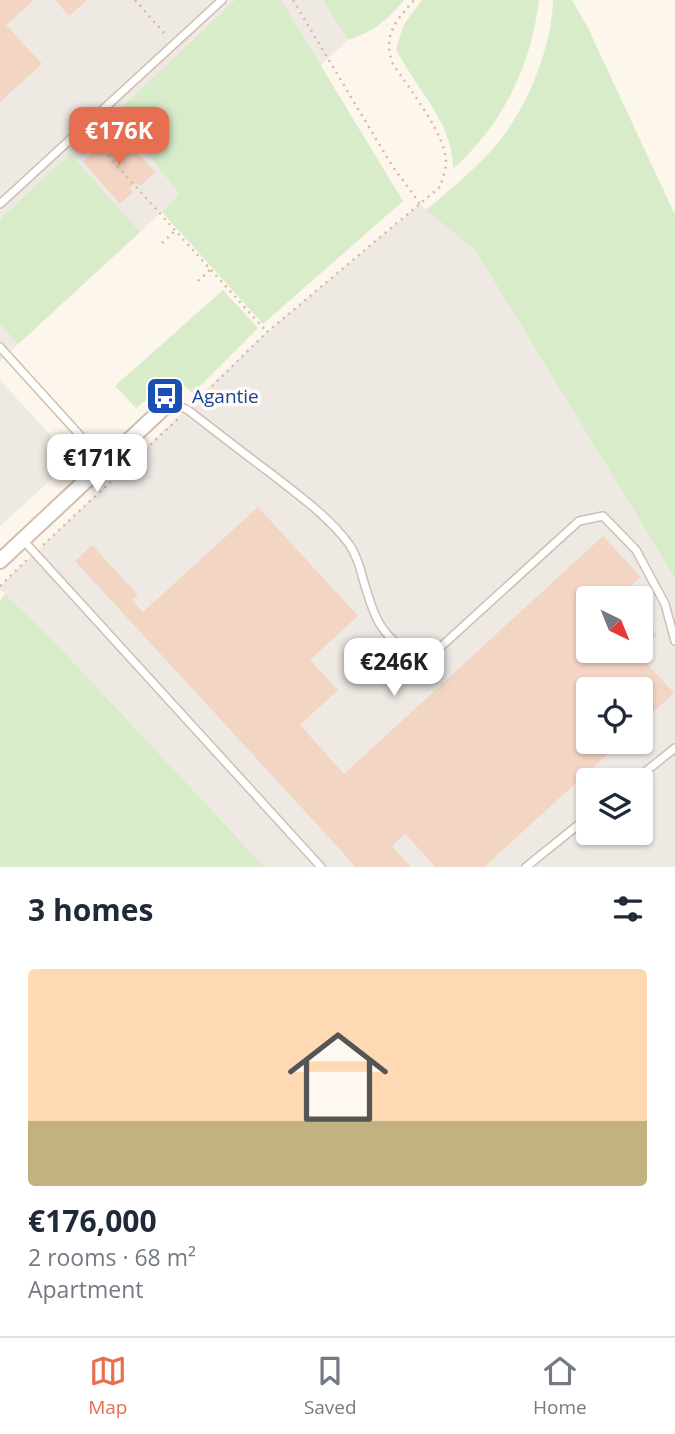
<!DOCTYPE html>
<html lang="en">
<head>
<meta charset="utf-8">
<style>
  :root { --surface:#fff; --page:#f6f6f7; --text:#1f2937; --muted:#747a83; --line:#e0e1e3; --accent:#e76f51 }
  body { margin:0; font-family:"Open Sans",sans-serif; background:var(--page); color:var(--text); height:100vh; display:flex; flex-direction:column; font-size:26px; white-space:nowrap }
  * { box-sizing:border-box; margin:0 }
  p { font-size:23px; color:var(--muted) }
  .icon { flex:none; width:38px; height:38px; fill:none; stroke:currentColor; stroke-width:2; stroke-linecap:round; stroke-linejoin:round }
  .map { position:relative; height:867px; overflow:hidden }
  .sheet { display:flex; flex-direction:column; background:var(--surface); flex:1 }
  .sheet>* { flex:none }
  .needle { width:46px; rotate:137deg }
  .tools { position:absolute; left:576px; top:586px; display:grid; gap:14px }
  .tools a { display:grid; place-items:center; width:77px; height:77px; border-radius:7px; background:var(--surface); box-shadow:0 2px 5px #0004; font-size:35px }
  .price { position:absolute; translate:-50% -60px; padding:0 16px; border-radius:14px; background:#fff; color:#222; font-size:23px; line-height:46px; filter:drop-shadow(0 2px 4px #0008) }
  .price::after { content:''; position:absolute; left:50%; top:42px; width:21px; height:16px; margin-left:-10px; background:inherit; clip-path:polygon(0 0,100% 0,50% 100%) }
  .price.active { background:var(--accent); color:#fff }
  ul { padding:0; list-style:none }
  li { display:grid; align-content:center; gap:14px; height:371px; padding:0 28px }
  li span { display:grid; place-items:center; height:217px; border-radius:7px; color:#555 }
  li>.icon { margin-inline-start:auto }
  span .icon { width:126px; height:126px; fill:#fffc; stroke-width:1 }
  li b { font-size:30px }
  h2 { display:flex; justify-content:space-between; align-items:center; height:84px; padding:0 28px; font-size:30px }
  .tab-bar { display:flex; justify-content:space-around; align-items:center; height:98px; border-top:2px solid var(--line); background:var(--surface); font-size:19px; color:var(--muted) }
  .tab-bar a { display:grid; justify-items:center; gap:4px }
  .tab-bar .active { color:var(--accent) }
  .map>svg:first-child { display:block }
  .industrial { fill:#efe9e4; fill-rule:evenodd }
  .green { fill:#d8ecc9 }
  .building { fill:#f3d5c3 }
  .lines { fill:none; stroke-linecap:round; stroke-linejoin:round }
  .service-casing { stroke:#d1beb0; stroke-width:10 }
  .minor-casing { stroke:#d1beb0; stroke-width:18 }
  .path { stroke:#d9b8a5; stroke-width:2.5; stroke-dasharray:2 5; stroke-linecap:butt }
  .service { stroke:#fff; stroke-width:7 }
  .minor { stroke:#fff; stroke-width:14 }
  .labels { text-anchor:middle; dominant-baseline:central; stroke-width:7; stroke-linejoin:round; paint-order:stroke }
  .transit-label { font-size:19px; fill:#164399; stroke:#fffaf3; text-anchor:start }
</style>
</head>
<body>
<div class="map">
<svg width="675" height="867" viewBox="0 0 675 867">
  <rect width="100%" height="100%" fill="#fdf6ec"/>
  <g class="industrial">
    <polygon points="0,0 323,0 348,40 0,361"/>
    <path d="M420,204L475,250L675,578V867H265L47,634L0,589V586L267,332ZM588,598H640V651H588ZM588,690H640V742H588ZM588,780H640V833H588Z"/>
    <polygon points="0,380 73,460 0,526"/>
  </g>
  <g class="green">
    <polygon points="235,0 281,0 403,201 263,324 162,212 180,194 115,114"/>
    <path d="M323,0H404C386,21 375,31 348,40Z"/>
    <path d="M422,0H539C531,66 503,124 453,169C454,123 415,88 396,49L404,24Z"/>
    <path d="M553,0H572L588,28L675,215V578L475,250L426,210C448,192 470,173 490,152C524,116 552,50 553,0Z"/>
    <polygon points="70,154 140,232 18,344 0,324 0,221 4,215"/>
    <polygon points="223,290 258,328 193,393 174,378 136,408 115,386"/>
    <polygon points="5,594 47,634 265,867 0,867 0,600"/>
  </g>
  <g class="building">
    <polygon points="0,0 34,0 6,25 42,64 0,102"/>
    <polygon points="55,0 87,0 69,16"/>
    <polygon points="117,130 155,172 140,186 136,183 130,188 133,192 120,204 83,162 95,150 98,154 105,148 101,144"/>
    <polygon points="258,507 358,616 310,660 338,690 300,725 344,774 603,536 641,577 620,595 624,598 588,598 588,651 639,651 637,653 674,693 640,724 640,690 588,690 588,742 621,742 484,867 436,867 405,834 392,846 411,867 356,867 75,561 92,545 138,595 132,600 143,612"/>
    <polygon points="640,617 657,635 640,650"/>
  </g>
  <g class="lines">
    <defs>
      <g id="service">
        <polyline points="0,204 222,0"/>
        <polyline points="0,347 105,463"/>
        <path d="M170,402L188,410C215,431 242,452 269,472C297,494 327,515 349,544C356,554 360,567 363,579C377,626 381,635 423,663L579,521L603,516L636,550L665,604L675,641"/>
        <polyline points="23,540 321,867"/>
        <polyline points="635,780 675,748"/>
        <polyline points="526,867 588,817"/>
      </g>
      <polyline id="minor" points="0,561 170,402"/>
    </defs>
    <use href="#service" class="service-casing"/>
    <use href="#minor" class="minor-casing"/>
    <g class="path">
      <polyline points="135,0 166,35"/>
      <polyline points="293,0 391,164 420,204"/>
      <polyline points="89,135 267,332"/>
      <polyline points="162,243 175,231"/>
      <polyline points="198,281 210,270"/>
      <path d="M197,401L267,332L440,187C442,180 445,172 446,165C448,136 409,89 393,64C382,35 396,21 414,0"/>
      <polyline points="43,545 179,418"/>
      <polyline points="0,586 28,559"/>
    </g>
    <use href="#service" class="service"/>
    <use href="#minor" class="minor"/>
  </g>
  <defs>
    <symbol id="bus-square" viewBox="-11 -11 22 22"><rect x="-9" y="-9" width="18" height="18" rx="4" fill="#1a4fb4" stroke="#fffaf3"/><path d="M-5-6H5V4H4V6H2V4H-2V6H-4V4H-5ZM-3.5-4V0h7V-4ZM-3.5 1.2v1.5H-2V1.2ZM2 1.2v1.5H3.5V1.2Z" fill="#fff"/></symbol>
  </defs>
  <g fill-rule="evenodd">
    <use href="#bus-square" x="143" y="374" width="44" height="44"/>
  </g>
  <g class="labels">
    <g class="transit-label">
      <text x="192" y="396">Agantie</text>
    </g>
  </g>
</svg>
<div class="tools">
<a><svg class="needle" viewBox="-14 -14 28 28"><path d="M0-13l5 13h-10z" fill="#e53935"/><path d="M0 13l5-13h-10z" fill="#747a83"/></svg></a>
<a><svg class="icon" aria-label="locate" viewBox="0 0 24 24"><circle cx="12" cy="12" r="6"/><path d="M12 2v4M12 18v4M2 12h4M18 12h4"/></svg></a>
<a><svg class="icon" aria-label="layers" viewBox="0 0 24 24"><path d="M12 4l9 5-9 5-9-5zM3 14l9 5 9-5"/></svg></a>
</div>
<b class="price active" style="left:119px;top:167px">€176K</b>
<b class="price" style="left:97px;top:494px">€171K</b>
<b class="price" style="left:394px;top:698px">€246K</b>
</div>
<section class="sheet">
<h2>3 homes<svg class="icon" aria-label="filters" viewBox="0 0 24 24"><path d="M4 7h16M4 17h16"/><circle cx="9" cy="7" r="2"/><circle cx="15" cy="17" r="2"/></svg></h2>
<ul>
<li><span style="background:linear-gradient(#ffd9b3 70%,#c2b280 0)"><svg class="icon" aria-label="home" viewBox="0 0 24 24"><path d="M3 11l9-7 9 7M6 9v11h12V9"/></svg></span><div><b>€176,000</b><p>2 rooms · 68 m²</p><p>Apartment</p></div></li>
</ul>
</section>
<nav class="tab-bar">
<a class="active"><svg class="icon" aria-label="map" viewBox="0 0 24 24"><path d="M3 6l6-2 6 2 6-2v14l-6 2-6-2-6 2zM9 4v14M15 6v14"/></svg>Map</a>
<a><svg class="icon" aria-label="saved" viewBox="0 0 24 24"><path d="M7 4h10v16l-5-4-5 4z"/></svg>Saved</a>
<a><svg class="icon" aria-label="home" viewBox="0 0 24 24"><path d="M3 11l9-7 9 7M6 9v11h12V9"/></svg>Home</a>
</nav>
</body>
</html>
